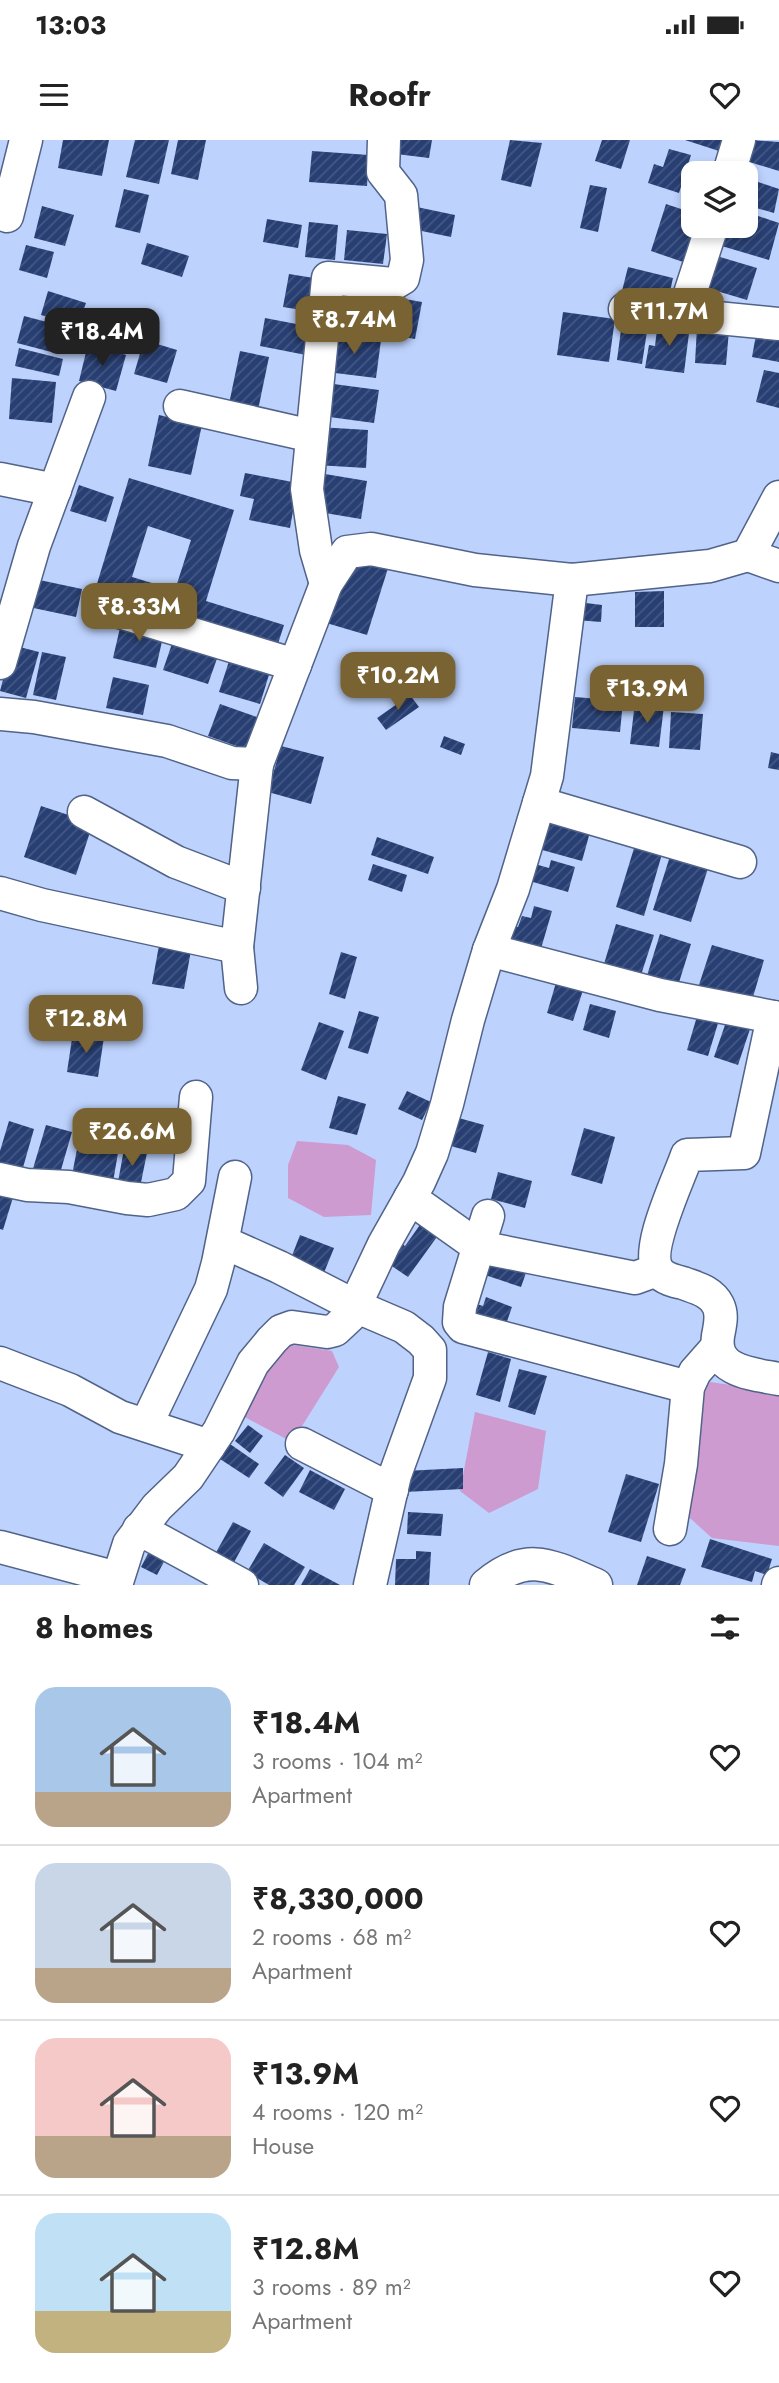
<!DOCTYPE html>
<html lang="en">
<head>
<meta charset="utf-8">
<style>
  :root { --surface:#fff; --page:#f6f6f6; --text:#222; --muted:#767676; --line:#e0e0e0; --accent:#796333 }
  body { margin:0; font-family:Jost,sans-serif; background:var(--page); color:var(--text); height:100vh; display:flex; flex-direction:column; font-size:26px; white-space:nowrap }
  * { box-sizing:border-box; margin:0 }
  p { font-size:23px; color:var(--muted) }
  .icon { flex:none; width:38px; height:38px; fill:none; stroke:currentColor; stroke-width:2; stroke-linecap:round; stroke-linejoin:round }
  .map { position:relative; height:1445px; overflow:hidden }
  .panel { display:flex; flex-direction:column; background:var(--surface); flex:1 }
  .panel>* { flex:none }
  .controls { position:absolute; left:681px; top:21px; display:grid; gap:14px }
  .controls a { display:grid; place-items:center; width:77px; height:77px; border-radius:14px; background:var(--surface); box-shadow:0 4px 10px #0003; font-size:35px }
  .price { position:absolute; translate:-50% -60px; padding:0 16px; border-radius:14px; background:var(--accent); color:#fff; font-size:23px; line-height:46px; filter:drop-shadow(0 2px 4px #0008) }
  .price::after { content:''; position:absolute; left:50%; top:42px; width:21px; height:16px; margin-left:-10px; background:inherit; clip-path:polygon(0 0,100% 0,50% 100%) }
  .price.current { background:#222; color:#fff }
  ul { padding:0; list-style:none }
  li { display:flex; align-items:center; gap:21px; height:175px; padding:0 35px }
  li+li { border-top:2px solid var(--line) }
  li span { display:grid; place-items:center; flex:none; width:196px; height:140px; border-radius:21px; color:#555 }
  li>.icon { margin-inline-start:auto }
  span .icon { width:84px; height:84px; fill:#fffc; stroke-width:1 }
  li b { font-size:30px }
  h2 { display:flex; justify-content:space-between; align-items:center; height:84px; padding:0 35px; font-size:30px }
  .status { display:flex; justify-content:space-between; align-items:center; height:49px; padding:0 35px; background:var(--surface); direction:ltr }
  .status svg { height:19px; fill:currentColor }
  header { display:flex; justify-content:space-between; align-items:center; height:91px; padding:0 35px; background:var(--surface); font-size:32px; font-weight:700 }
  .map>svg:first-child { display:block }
  .water { fill:#cd9bd0 }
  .building { fill:url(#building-hatch); fill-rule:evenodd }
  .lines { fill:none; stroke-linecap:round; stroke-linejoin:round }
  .minor-casing { stroke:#516388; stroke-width:35 }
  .minor { stroke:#fff; stroke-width:32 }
</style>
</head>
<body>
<div class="status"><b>13:03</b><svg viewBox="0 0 49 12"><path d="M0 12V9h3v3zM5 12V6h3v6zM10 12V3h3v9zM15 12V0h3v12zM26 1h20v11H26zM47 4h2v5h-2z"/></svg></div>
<header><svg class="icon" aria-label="menu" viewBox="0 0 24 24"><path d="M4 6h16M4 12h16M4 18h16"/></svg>Roofr<svg class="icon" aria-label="heart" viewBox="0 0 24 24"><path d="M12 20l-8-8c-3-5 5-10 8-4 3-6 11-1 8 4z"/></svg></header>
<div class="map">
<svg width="779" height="1445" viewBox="0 0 779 1445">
  <defs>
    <pattern id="building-hatch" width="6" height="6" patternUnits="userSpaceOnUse" patternTransform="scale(1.75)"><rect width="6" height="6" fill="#283f73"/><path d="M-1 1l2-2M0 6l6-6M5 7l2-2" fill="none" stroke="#455883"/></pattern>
  </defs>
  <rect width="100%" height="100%" fill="#bdd2fd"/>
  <g class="water">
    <polygon points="297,1001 348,1005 376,1020 371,1075 324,1077 288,1058 288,1025"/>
    <polygon points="287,1204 332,1211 339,1227 292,1302 239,1274 253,1238"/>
    <polygon points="710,1242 779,1252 779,1406 712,1398 680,1369 696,1269"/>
    <polygon points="475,1272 546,1291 538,1349 489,1373 460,1351"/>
  </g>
  <g class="building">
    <polygon points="63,0 109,0 102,36 58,28"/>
    <polygon points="135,0 169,0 159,44 126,37"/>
    <polygon points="178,0 206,0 198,40 171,34"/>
    <polygon points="390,0 432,0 429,18 388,13"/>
    <polygon points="510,0 542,3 531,47 501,40"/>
    <polygon points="602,0 630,0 621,29 595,21"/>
    <polygon points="685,0 723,0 719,11"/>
    <polygon points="750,0 779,2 779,31 743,20"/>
    <polygon points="669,9 691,15 679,53 648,43 654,24 663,27"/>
    <polygon points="312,11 369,15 367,46 309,42"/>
    <polygon points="746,38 779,49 774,73 746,65"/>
    <polygon points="590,45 607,48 598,92 580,88"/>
    <polygon points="124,49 149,55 140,93 115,87"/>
    <polygon points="666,64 693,73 693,86 698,86 686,123 651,111"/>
    <polygon points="42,66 74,75 65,106 34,98"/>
    <polygon points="412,66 455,75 451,97 407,88"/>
    <polygon points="746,72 779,83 769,120 715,104 720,86 746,86"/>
    <polygon points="267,79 302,85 298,108 263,102"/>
    <polygon points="309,82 338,85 335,120 305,117"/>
    <polygon points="347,90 387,94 383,124 344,120"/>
    <polygon points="147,103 189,116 182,137 141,124"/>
    <polygon points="26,105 54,112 47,138 19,130"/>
    <polygon points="710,114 757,128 747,160 700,146"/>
    <polygon points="628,127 673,138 667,165 621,155"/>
    <polygon points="289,134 314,138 308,171 283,167"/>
    <polygon points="337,146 365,150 360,182 332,178"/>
    <polygon points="48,151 86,163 78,186 41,175"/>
    <polygon points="381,155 422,162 415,199 374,192"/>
    <polygon points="563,172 615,179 609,222 557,215"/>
    <polygon points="623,175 649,178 642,224 617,220"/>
    <polygon points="24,176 66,187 59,214 17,203"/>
    <polygon points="265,178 312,187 306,215 260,206"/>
    <polygon points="658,181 690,185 684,233 645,228 649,205 655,206"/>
    <polygon points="94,185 137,198 134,211 90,197"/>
    <polygon points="697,187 729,190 726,225 695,223"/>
    <polygon points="757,189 779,193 779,222 752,217"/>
    <polygon points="332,194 381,200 376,238 327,232"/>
    <polygon points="144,200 177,210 167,243 134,234"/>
    <polygon points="88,204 126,215 116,251 79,241"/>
    <polygon points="19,208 63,219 59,236 15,226"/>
    <polygon points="240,211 269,217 258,270 229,264"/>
    <polygon points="764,230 779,233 779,268 756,262"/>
    <polygon points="12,238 56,242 52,283 9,279"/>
    <polygon points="326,243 379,250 374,283 322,276"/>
    <polygon points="159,275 202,285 191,335 148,326"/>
    <polygon points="318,287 368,290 366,328 316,325"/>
    <polygon points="245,333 298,343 290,388 249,380 254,359 240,356"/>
    <polygon points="319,333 367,341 361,379 313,371"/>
    <path d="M129,338L234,370L206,461L284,485L275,513L93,457ZM148,386L191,400L175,450L132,437Z"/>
    <polygon points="79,345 114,357 106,382 70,371"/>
    <polygon points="371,419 389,425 367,495 323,482 343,429"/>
    <polygon points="30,438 82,449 76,477 24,466"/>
    <polygon points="664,451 664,487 635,487 635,452"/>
    <polygon points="578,462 602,465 601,482 576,480"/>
    <polygon points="122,479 165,488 156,528 113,518"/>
    <polygon points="175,495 220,510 208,544 163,530"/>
    <polygon points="12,505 39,512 26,558 0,551"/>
    <polygon points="42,512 66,517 56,560 33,555"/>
    <polygon points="232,512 272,525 260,564 219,552"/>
    <polygon points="113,537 149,545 143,575 106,568"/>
    <polygon points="410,555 419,567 386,590 377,578"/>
    <polygon points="575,557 623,561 620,592 572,588"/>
    <polygon points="635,562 664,566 659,607 630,604"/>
    <polygon points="220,564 257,577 245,609 208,596"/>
    <polygon points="671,572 703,574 700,610 669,608"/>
    <polygon points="444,596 465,604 461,615 440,607"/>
    <polygon points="281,606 324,617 311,664 268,652"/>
    <polygon points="771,612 779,614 779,630 768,628"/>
    <polygon points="41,666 93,683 76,735 24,717"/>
    <polygon points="543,680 590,692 582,721 535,708"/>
    <polygon points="377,697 434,717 428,734 371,715"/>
    <polygon points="635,705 662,714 644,776 616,767"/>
    <polygon points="671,713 709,725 691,782 653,770"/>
    <polygon points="551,720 575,727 568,752 526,740 531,723 549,728"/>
    <polygon points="373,724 407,735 402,752 368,740"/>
    <polygon points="534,766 552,771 540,812 502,801 507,784 518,787 522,776 531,778"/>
    <polygon points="616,784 654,795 641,835 604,824"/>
    <polygon points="660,794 691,804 676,852 645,842"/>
    <polygon points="160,800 192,805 184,849 152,844"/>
    <polygon points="712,805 764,820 750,867 697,851"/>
    <polygon points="341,812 357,817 345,859 329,854"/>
    <polygon points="558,836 585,844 573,881 547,873"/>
    <polygon points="590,864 616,871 609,898 583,890"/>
    <polygon points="359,871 379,877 368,914 348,908"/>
    <polygon points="698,873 719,880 708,916 687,910"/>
    <polygon points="319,882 344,891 326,940 301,930"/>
    <polygon points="726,882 750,889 738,925 714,917"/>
    <polygon points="73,892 104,897 98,937 67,932"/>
    <polygon points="407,951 431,962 422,980 398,969"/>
    <polygon points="338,956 366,964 357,995 329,988"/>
    <polygon points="448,975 484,985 476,1013 440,1003"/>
    <polygon points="9,981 34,989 20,1038 0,1032 0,1011"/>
    <polygon points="46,985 72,992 58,1040 32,1032"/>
    <polygon points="584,988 615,997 602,1044 571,1035"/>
    <polygon points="79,999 119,1007 113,1042 72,1035"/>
    <polygon points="125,1004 148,1008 139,1052 117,1047"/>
    <polygon points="498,1032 532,1041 525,1068 491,1059"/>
    <polygon points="0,1049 14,1054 3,1090 0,1089"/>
    <polygon points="422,1082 439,1094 408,1137 383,1120 397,1100 405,1106"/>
    <polygon points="300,1095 334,1108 321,1140 288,1126"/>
    <polygon points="485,1115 527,1130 521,1147 479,1133"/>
    <polygon points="486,1157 512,1167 504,1190 464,1176 470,1162 483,1166"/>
    <polygon points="488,1212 511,1219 500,1262 476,1255"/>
    <polygon points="519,1229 547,1236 535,1275 508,1267"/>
    <polygon points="248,1285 263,1296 250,1313 235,1301"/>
    <polygon points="230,1304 259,1324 249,1338 220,1319"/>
    <polygon points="285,1315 304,1328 283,1357 264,1343"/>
    <polygon points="463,1328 463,1349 405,1352 405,1331"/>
    <polygon points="310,1330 345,1349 334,1370 299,1352"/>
    <polygon points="626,1334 659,1344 641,1402 608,1392"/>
    <polygon points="408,1372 443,1374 441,1396 407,1394"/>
    <polygon points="233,1382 251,1391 232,1426 214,1416"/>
    <polygon points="710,1399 772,1419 767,1435 755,1431 752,1442 701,1427"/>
    <polygon points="264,1403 305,1427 294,1445 269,1445 247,1432"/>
    <polygon points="152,1406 168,1414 157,1435 141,1427"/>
    <polygon points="416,1411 431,1412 429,1445 395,1445 396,1419 416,1419"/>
    <polygon points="647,1416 686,1429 680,1445 637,1445"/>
    <polygon points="310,1429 340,1445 301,1445"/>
  </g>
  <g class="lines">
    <defs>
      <g id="minor">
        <polyline points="729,33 739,0"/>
        <polyline points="7,76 26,0"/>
        <polyline points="625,169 779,184"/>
        <polyline points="683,175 712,86"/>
        <polyline points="180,266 312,296"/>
        <polyline points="0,339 55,350"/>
        <polyline points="748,415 779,426"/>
        <polyline points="326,444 316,410 307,349 328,138 393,144 403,138 407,120 401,55 383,32 384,0"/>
        <polyline points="103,467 295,525"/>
        <polyline points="0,523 34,406 89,257"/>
        <polyline points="0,574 34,577 167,601 232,623 257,624 326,444 347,412 371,409 475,430 572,440 710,426 748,415 779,357"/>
        <polyline points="539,663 740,722"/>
        <polyline points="84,672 176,722 244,748"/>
        <polyline points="0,753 42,765 237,807"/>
        <polyline points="489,810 660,855 779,878"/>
        <polyline points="241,848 237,807 257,624"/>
        <path d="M773,877L744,1013L687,1015C679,1039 643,1112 659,1132C665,1139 674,1141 683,1143C696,1148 711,1151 718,1165C723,1175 720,1185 718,1196C713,1232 753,1234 779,1239"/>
        <polyline points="0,1039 27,1045 69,1047 127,1058 148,1060 176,1054 189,1041 196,957"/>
        <polyline points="410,1058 479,1107 635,1138 657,1130"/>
        <polyline points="488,1076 460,1167 459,1182 463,1187 688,1247"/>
        <polyline points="223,1102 279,1127 355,1166 404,1187 421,1200 430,1210 430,1238 395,1335 370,1445"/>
        <polyline points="0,1223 70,1250 120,1277 209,1306"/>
        <polyline points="146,1285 211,1149 218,1123 235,1037"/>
        <polyline points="302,1304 392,1350"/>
        <polyline points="139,1389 242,1445"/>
        <polyline points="670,1389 681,1324 688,1247 695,1232 717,1207"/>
        <polyline points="0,1407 117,1438"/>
        <polyline points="116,1445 129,1404 157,1367 188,1337 219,1291 253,1223 272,1200 281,1191 292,1187 327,1192 335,1190 350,1176 384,1104 419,1042 432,1013 447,964 468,880 489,810 513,749 547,636 572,440"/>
        <path d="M486,1445C527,1410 552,1426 596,1445"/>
        <polyline points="778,1445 779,1443"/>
      </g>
    </defs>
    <use href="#minor" class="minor-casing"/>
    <use href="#minor" class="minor"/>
  </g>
</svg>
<div class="controls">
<a><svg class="icon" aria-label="layers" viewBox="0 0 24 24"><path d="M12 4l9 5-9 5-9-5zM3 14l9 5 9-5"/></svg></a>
</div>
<b class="price" style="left:669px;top:208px">₹11.7M</b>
<b class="price" style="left:354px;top:216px">₹8.74M</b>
<b class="price current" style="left:102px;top:228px">₹18.4M</b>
<b class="price" style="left:139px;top:503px">₹8.33M</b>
<b class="price" style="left:398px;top:572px">₹10.2M</b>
<b class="price" style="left:647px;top:585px">₹13.9M</b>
<b class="price" style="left:86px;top:915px">₹12.8M</b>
<b class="price" style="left:132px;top:1028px">₹26.6M</b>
</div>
<section class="panel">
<h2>8 homes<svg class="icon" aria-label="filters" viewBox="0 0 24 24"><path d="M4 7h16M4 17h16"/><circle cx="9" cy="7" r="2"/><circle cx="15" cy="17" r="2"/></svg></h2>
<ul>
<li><span style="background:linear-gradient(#a9c7e8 75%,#b9a48a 0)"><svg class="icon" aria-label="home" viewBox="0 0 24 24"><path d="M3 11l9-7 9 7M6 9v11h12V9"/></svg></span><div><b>₹18.4M</b><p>3 rooms · 104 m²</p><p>Apartment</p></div><svg class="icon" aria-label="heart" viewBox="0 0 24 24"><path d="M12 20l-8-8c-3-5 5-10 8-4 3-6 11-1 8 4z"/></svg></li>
<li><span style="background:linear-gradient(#c9d6e8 75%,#b9a48a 0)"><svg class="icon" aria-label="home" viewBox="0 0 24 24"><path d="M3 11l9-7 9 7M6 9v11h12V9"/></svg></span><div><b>₹8,330,000</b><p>2 rooms · 68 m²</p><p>Apartment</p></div><svg class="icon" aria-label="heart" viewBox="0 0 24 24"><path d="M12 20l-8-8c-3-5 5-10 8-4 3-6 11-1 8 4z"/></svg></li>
<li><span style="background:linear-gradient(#f6c9c9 70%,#b9a48a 0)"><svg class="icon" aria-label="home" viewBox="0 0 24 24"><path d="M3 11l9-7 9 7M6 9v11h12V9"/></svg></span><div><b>₹13.9M</b><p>4 rooms · 120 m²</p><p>House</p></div><svg class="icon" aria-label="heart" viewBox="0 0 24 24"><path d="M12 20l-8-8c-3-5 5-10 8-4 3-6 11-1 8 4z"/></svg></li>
<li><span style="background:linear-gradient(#bfe0f5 70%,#c2b280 0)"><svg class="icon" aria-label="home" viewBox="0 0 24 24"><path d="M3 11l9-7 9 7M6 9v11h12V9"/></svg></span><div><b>₹12.8M</b><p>3 rooms · 89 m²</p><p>Apartment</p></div><svg class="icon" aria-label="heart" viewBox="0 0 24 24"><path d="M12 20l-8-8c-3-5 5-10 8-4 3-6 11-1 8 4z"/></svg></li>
</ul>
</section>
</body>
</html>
